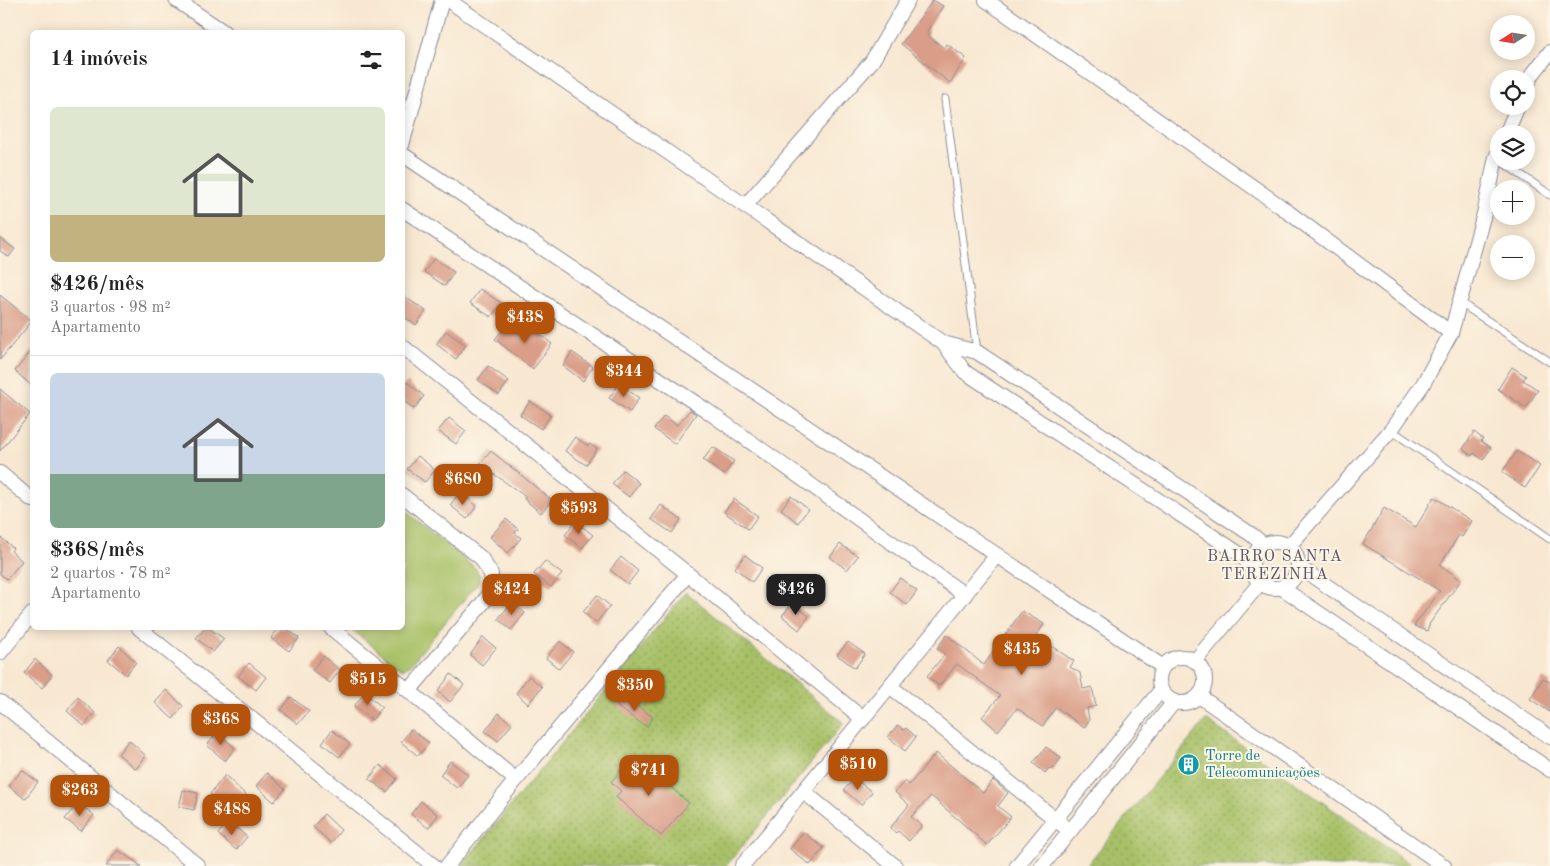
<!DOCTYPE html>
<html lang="pt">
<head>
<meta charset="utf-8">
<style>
  :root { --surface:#fff; --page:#f2f2f2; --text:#222; --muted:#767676; --line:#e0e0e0; --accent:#b45309 }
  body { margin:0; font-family:"Old Standard TT",serif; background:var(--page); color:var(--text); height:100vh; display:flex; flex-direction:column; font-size:19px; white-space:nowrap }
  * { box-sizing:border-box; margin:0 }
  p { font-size:16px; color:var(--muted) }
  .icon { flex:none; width:28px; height:28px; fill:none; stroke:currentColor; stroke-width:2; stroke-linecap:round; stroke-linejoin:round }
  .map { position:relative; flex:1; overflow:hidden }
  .side { position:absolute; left:30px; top:30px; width:375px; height:600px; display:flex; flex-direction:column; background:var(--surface); border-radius:8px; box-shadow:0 2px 12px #0003 }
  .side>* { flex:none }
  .needle { width:32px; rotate:258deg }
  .buttons { position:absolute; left:1490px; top:15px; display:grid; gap:10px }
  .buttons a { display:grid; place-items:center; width:45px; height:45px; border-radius:50%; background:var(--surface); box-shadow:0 2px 12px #0003; font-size:25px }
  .price { position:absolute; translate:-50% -42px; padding:0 11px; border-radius:10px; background:var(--accent); color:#fff; font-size:16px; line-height:32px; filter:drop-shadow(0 1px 2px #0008) }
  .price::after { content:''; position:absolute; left:50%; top:30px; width:15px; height:11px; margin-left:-8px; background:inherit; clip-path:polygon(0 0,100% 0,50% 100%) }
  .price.active { background:#222; color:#fff }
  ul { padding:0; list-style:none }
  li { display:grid; align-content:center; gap:10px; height:265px; padding:0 20px }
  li+li { border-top:1px solid var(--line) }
  li span { display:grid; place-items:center; height:155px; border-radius:8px; color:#555 }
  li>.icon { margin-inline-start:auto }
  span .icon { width:90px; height:90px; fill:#fffc; stroke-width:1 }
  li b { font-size:21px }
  h2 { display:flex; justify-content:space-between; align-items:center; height:60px; padding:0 20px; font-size:21px }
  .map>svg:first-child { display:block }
  .grass { fill:url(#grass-dots); stroke:#627862 }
  .park { fill:#a8c167; stroke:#627862 }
  .building { fill:#da9e88 }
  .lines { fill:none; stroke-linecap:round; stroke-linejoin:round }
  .lane-casing { stroke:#8a8c98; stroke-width:9 }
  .street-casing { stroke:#8a8c98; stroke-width:16 }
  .lane { stroke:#fff; stroke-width:7 }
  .street { stroke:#fff; stroke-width:14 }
  .labels { text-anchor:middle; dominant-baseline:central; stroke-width:4; stroke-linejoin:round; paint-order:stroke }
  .culture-label { font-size:15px; fill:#0d838f; stroke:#fcf5e5; text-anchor:start }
  .neighbourhood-label { font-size:16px; letter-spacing:1px; fill:#5e566d; stroke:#fcf5e5 }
</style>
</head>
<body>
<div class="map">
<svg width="1550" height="866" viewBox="0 0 1550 866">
  <defs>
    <pattern id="grass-dots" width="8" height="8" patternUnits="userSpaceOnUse" patternTransform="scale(1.25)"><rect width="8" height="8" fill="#a8c167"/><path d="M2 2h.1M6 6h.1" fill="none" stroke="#889d58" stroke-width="1.8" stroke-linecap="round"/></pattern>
  </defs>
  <rect width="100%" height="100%" fill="#fcf5e5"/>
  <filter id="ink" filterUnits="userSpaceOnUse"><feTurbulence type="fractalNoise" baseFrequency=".02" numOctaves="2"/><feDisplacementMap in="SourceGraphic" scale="10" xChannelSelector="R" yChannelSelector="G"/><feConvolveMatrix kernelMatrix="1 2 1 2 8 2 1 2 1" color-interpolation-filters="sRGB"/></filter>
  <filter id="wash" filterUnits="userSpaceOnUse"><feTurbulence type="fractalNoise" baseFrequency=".0096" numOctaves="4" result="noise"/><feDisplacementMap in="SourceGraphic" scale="20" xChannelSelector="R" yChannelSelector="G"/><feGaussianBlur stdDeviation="1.12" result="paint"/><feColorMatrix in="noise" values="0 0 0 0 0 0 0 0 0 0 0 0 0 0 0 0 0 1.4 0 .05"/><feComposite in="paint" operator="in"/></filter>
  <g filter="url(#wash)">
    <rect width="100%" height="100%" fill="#f8e8d2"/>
    <g class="grass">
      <polygon points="686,592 844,723 726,866 461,866"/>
      <polygon points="1206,720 1413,866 1086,866"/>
    </g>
    <polygon class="park" points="403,509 476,569 480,576 477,584 410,665 403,669 396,665 350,628 402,628"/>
    <g id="blocks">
      <g class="building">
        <polygon points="933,0 943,6 927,31 929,32 927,35 944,48 947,44 966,58 950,83 901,44"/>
        <polygon points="0,238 15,249 9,257 0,251"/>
        <polygon points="434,258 454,272 445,286 424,272"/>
        <polygon points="480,289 501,303 491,317 470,303"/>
        <polygon points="0,295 32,321 0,360"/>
        <polygon points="402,295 426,311 416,325 402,316"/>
        <polygon points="527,323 552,344 533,369 495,339 507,324 519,333"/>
        <polygon points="446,331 466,345 456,359 436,344"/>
        <polygon points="32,350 32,386 15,371"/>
        <polygon points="572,352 593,367 583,381 563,366"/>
        <polygon points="488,366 509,381 499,395 478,380"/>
        <polygon points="1512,367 1526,376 1523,380 1538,390 1526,408 1498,389"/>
        <polygon points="407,382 424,396 414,409 402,400 402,387"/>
        <polygon points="619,384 639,398 630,412 609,398"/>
        <polygon points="0,389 30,414 0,451"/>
        <polygon points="530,401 551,415 541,429 520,415"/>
        <polygon points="690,410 696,414 675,444 654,429 664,416 677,425"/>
        <polygon points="449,418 466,431 456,444 438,431"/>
        <polygon points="1474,432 1483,439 1481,441 1491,448 1483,460 1474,453 1472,456 1463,449"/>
        <polygon points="575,437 588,446 590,444 597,449 586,465 565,451"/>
        <polygon points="713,447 734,461 724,475 703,460"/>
        <polygon points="491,451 552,500 541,513 524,499 526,497 480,464"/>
        <polygon points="1517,451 1540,466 1525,488 1502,472"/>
        <polygon points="418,456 435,470 425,482 407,469"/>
        <polygon points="623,470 639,483 629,497 612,484"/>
        <polygon points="460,492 477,506 467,519 450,505"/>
        <polygon points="791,496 808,509 798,523 781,509"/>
        <polygon points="1434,497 1472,521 1462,537 1459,535 1440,565 1461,580 1430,623 1427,631 1414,626 1440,591 1363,544 1384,508 1416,527"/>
        <polygon points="734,499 758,516 748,529 724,512"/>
        <polygon points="661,505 681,520 672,533 651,519"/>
        <polygon points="506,519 518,529 515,533 521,538 508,553 490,537"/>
        <polygon points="575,521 593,535 582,548 565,535"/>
        <polygon points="0,537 13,548 11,551 22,561 7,579 0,574"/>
        <polygon points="840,544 858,556 847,570 830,557"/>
        <polygon points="745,555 762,568 752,582 735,568"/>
        <polygon points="621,557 638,571 628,584 610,570"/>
        <polygon points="545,561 562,574 551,587 534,574"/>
        <polygon points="900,578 917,591 907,605 890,592"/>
        <polygon points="597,595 610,606 596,623 583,612"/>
        <polygon points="512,602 525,613 511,630 498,619"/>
        <polygon points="792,603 809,616 799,630 782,616"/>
        <polygon points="1022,611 1044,624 1036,636 1074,661 1070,667 1080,673 1083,689 1092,687 1096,706 1087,708 1089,720 1084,728 1056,707 1043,726 1017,708 998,731 982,717 1000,696 957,664 939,686 927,676 945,654 937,648 947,635 984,665"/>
        <polygon points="205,628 209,628 224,639 213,652 196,638"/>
        <polygon points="279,628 286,628 299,638 289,651 271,638"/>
        <polygon points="483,637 496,648 482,665 470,655"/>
        <polygon points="560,641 573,652 559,669 546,658"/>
        <polygon points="848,642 865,654 855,668 837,655"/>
        <polygon points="119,646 136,662 126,675 108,660"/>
        <polygon points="323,656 340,670 330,683 312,670"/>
        <polygon points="35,659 52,675 42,688 24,673"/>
        <polygon points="249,663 266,677 256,690 238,676"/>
        <polygon points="451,674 464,685 450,702 438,691"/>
        <polygon points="529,676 542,687 528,704 516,693"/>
        <polygon points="1543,678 1550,682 1550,712 1530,699"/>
        <polygon points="166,690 183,706 173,719 155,703"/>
        <polygon points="365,693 382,707 372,720 354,706"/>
        <polygon points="624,696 653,717 647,727 617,707"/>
        <polygon points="78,697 95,713 84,726 67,711"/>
        <polygon points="291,697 309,711 298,724 281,710"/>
        <polygon points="499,713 512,724 498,741 485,731"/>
        <polygon points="898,725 904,730 906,728 916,737 905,751 888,737"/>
        <polygon points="411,729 429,743 418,756 401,742"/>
        <polygon points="332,730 350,744 339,757 322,743"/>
        <polygon points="218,732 235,748 225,761 207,745"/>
        <polygon points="129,740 146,756 136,769 118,754"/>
        <polygon points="1046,747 1061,758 1052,770 1049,768 1045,773 1033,763"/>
        <polygon points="936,753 983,793 993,780 1008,793 998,806 1011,817 987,845 931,796 911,817 922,826 909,841 898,831 896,833 890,828 909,805 895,792 905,781 909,785"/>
        <polygon points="450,761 468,775 457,788 440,775"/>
        <polygon points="629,761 639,770 644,764 689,803 661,836 616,797 621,791 611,782"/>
        <polygon points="380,765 397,779 387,792 369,779"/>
        <polygon points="22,770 38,782 25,799 9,786"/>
        <polygon points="267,773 285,789 274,802 256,786"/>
        <polygon points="225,775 248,797 233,816 210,794"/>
        <polygon points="854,778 872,792 861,805 844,790"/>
        <polygon points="183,790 198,793 194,810 179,807"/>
        <polygon points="421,801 438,815 428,828 411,814"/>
        <polygon points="78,803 94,815 81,831 65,819"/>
        <polygon points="324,814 341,830 331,843 313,827"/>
        <polygon points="229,821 247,837 236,850 218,834"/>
        <polygon points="803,832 824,848 810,865 790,849"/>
        <polygon points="118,850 141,866 106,866"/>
      </g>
    </g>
  </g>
  <g filter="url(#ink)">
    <use href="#blocks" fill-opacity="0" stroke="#8a8c98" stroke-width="1"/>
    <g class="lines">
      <defs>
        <g id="lane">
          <polyline points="945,99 977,352"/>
          <polyline points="1501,161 1550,195"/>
          <polyline points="1459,302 1550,362"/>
          <polyline points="1391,430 1550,539"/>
        </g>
        <g id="street">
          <polyline points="176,0 224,32"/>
          <polyline points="448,0 943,343 965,372 1238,553 1252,566"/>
          <polyline points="986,0 1280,206 1451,333"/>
          <polyline points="1526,88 1532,75 1550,52"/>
          <polyline points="1506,134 1518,106"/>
          <polyline points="402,145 442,0"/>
          <polyline points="402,154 1163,667"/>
          <polyline points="745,206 872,61 908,0"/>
          <polyline points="402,209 706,410 965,595"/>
          <polyline points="943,343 977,352 1252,535 1264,545"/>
          <polyline points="402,346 688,574 863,719"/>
          <polyline points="0,473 32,500"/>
          <polyline points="402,495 481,558 491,574 492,590 482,604 409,691 516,780"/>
          <circle cx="1275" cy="565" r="23"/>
          <polyline points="1289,546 1391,430 1423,384 1451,333 1485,210 1496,157 1499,151"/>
          <polyline points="1299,567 1550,737"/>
          <polyline points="1282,588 1550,770"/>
          <polyline points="139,628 434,866"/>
          <polyline points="331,628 409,691"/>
          <polyline points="0,653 32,614"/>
          <circle cx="1182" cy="680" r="23"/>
          <polyline points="1195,661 1260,583"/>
          <polyline points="890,686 1070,831"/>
          <polyline points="1199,696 1444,866"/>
          <polyline points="0,702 198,866"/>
          <polyline points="804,792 895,866"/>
          <polyline points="447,866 516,780 688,574"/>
          <polyline points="742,866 997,555"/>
          <polyline points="1017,866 1161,690"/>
          <polyline points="1042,866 1174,702"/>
        </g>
      </defs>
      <use href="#lane" class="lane-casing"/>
      <use href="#street" class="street-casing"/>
      <use href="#lane" class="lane"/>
      <use href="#street" class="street"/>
    </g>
  </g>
  <defs>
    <symbol id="building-disc" viewBox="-11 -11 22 22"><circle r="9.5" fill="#0f9aa8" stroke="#fcf5e5"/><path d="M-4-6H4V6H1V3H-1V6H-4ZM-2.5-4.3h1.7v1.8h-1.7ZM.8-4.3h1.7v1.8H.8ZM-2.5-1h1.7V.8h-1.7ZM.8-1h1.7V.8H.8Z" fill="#fff"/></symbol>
  </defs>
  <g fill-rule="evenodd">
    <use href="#building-disc" x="1176" y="752" width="25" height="25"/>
  </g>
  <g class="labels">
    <g class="culture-label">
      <text x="1205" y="756">Torre de<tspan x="1205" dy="17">Telecomunicações</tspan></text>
    </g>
    <g class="neighbourhood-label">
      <text x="1275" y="557">BAIRRO SANTA<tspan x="1275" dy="18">TEREZINHA</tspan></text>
    </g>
  </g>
</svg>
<div class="buttons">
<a><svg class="needle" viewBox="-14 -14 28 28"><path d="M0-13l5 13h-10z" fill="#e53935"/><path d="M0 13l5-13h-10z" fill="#767676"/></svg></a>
<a><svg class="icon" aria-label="locate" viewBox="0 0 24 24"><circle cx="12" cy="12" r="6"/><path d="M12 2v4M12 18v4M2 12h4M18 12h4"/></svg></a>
<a><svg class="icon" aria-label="layers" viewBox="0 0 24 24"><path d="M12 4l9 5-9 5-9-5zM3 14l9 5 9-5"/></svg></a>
<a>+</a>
<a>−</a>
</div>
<b class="price" style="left:525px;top:344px">$438</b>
<b class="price" style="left:624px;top:398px">$344</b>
<b class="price" style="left:463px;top:506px">$680</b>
<b class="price" style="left:579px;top:535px">$593</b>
<b class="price" style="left:512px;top:616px">$424</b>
<b class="price active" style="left:796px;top:616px">$426</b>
<b class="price" style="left:1022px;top:676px">$435</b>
<b class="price" style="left:368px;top:706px">$515</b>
<b class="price" style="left:635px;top:712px">$350</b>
<b class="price" style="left:221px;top:746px">$368</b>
<b class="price" style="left:858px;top:791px">$510</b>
<b class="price" style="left:649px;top:797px">$741</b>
<b class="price" style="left:80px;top:817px">$263</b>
<b class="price" style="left:232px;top:836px">$488</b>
<section class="side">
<h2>14 imóveis<svg class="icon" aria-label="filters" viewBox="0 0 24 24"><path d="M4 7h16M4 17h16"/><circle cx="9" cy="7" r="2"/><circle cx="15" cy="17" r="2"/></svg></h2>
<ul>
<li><span style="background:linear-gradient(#dfe7d0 70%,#c2b280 0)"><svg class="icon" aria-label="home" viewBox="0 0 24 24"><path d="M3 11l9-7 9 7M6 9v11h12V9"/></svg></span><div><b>$426/mês</b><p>3 quartos · 98 m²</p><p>Apartamento</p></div></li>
<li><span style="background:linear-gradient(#c9d6e8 65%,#7fa58c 0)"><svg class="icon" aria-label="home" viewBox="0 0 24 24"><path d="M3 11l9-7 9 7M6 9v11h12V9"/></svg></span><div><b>$368/mês</b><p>2 quartos · 78 m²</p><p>Apartamento</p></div></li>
</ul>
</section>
</div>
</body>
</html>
